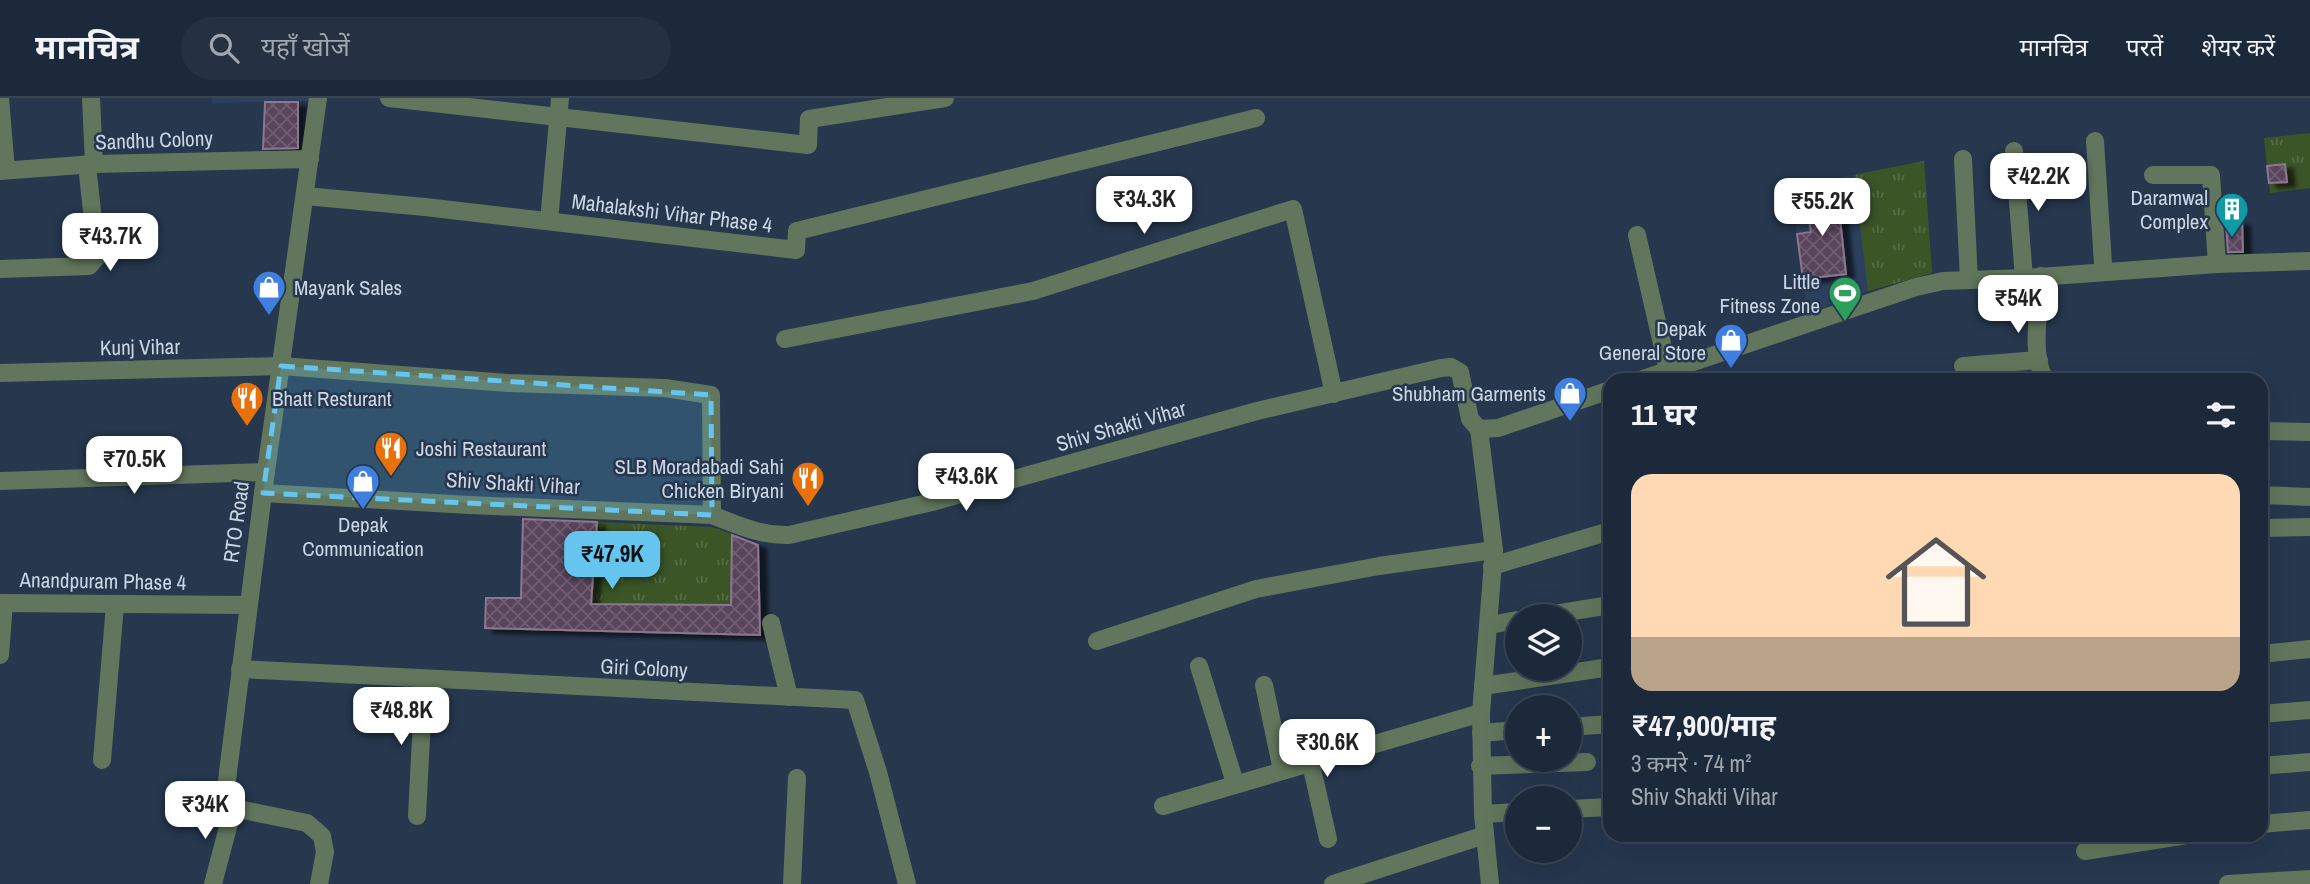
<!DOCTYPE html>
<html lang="hi">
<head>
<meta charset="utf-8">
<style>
  :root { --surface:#1c293a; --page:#253142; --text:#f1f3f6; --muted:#a0a6af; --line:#3a4554; --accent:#65c5ee }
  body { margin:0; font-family:"Archivo Narrow","Noto Sans Devanagari",sans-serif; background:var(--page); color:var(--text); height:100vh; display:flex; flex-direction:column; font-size:26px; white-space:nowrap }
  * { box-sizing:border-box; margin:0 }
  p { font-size:23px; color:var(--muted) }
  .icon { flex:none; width:38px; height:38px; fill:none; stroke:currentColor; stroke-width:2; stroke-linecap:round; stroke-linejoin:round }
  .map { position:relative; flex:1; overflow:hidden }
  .sheet { position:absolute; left:1603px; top:275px; width:665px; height:469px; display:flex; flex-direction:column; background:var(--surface); border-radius:21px; box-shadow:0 7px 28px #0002,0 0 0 2px var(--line) }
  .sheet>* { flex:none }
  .buttons { position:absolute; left:1505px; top:506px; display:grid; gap:14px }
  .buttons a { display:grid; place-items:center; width:77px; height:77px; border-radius:50%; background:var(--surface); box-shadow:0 7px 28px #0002,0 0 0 2px var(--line); font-size:35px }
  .price { position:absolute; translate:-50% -60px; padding:0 16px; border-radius:14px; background:#fff; color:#222; font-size:23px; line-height:46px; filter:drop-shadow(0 2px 4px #0008) }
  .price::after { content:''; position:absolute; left:50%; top:42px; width:21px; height:16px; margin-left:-10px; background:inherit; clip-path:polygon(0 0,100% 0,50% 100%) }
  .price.selected { background:var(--accent); color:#111 }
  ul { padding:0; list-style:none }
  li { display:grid; align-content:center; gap:14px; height:371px; padding:0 28px }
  li span { display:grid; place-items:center; height:217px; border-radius:21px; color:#555 }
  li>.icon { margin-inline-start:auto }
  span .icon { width:126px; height:126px; fill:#fffc; stroke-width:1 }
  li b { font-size:30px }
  h2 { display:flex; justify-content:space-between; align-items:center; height:84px; padding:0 28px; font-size:30px }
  header { display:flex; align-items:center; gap:42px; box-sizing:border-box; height:98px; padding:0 35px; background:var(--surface); border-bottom:2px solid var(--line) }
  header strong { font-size:33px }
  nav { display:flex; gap:38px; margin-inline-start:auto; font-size:24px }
  .search { width:490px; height:63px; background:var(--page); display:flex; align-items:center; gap:18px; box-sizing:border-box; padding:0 24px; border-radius:38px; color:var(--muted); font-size:26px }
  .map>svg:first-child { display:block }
  .built { fill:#2c405e }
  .grass { fill:url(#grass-tufts) }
  .building { fill:url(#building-cross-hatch); stroke:#8d768f; stroke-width:2; filter:url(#shadow) }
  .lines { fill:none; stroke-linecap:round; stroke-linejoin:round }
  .minor { stroke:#61765c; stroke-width:18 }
  .marked { fill:#65c5ee; fill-opacity:0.2; stroke:#65c5ee; stroke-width:5; stroke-dasharray:14 9; stroke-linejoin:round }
  .labels { text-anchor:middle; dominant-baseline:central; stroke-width:5; stroke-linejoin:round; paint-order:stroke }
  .street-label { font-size:21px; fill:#cbd5e4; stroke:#26374e }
  .poi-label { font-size:21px; fill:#cbd5e4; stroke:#26374e; text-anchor:end }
</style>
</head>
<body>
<header>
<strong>मानचित्र</strong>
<div class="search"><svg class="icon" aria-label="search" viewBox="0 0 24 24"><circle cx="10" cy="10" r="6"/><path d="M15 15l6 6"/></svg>यहाँ खोजें</div>
<nav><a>मानचित्र</a><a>परतें</a><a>शेयर करें</a></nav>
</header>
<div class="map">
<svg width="2310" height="786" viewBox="0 0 2310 786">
  <defs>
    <pattern id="grass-tufts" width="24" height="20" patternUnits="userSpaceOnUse" patternTransform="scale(1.75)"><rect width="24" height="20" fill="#3b5527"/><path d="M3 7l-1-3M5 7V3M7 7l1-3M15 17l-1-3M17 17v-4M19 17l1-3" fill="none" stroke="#566d46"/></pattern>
    <pattern id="building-cross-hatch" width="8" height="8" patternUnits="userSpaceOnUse" patternTransform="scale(1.75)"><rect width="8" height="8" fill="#59445b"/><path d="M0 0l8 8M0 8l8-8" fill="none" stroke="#705e72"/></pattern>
    <filter id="shadow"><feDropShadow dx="8" dy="4.5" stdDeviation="2" flood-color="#0009"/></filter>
  </defs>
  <rect width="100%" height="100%" fill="#26374e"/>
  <g class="built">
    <polygon points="212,0 310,0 310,3 212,5"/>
    <polygon points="1924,63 1932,175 1868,193 1807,216 1791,89"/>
  </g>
  <g class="grass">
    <polygon points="2310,35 2310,90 2270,95 2269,85 2287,84 2285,67 2267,68 2264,40"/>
    <polygon points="1924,63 1932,175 1868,193 1854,77"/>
    <polygon points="597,424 712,429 732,436 731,507 591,506"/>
  </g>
  <g class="building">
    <polygon points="265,4 298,4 298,50 263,51"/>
    <polygon points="2285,66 2287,84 2269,85 2267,68"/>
    <polygon points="1837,93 1846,176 1803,181 1797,136 1811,134 1805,98"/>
    <polygon points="2242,123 2243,154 2228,154 2226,124"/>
    <polygon points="523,421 597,424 591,506 731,507 732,437 758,447 760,537 485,530 486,500 521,500"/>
  </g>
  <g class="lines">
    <g class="minor">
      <polyline points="0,0 6,72"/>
      <polyline points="91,0 94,66"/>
      <polyline points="318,0 263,395 225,698 233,710 307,725 322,738 325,754 319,786"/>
      <polyline points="389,0 808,47 809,21 945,0"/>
      <polyline points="2095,43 2103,166 2106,174"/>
      <polyline points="2014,53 2024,180"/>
      <polyline points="1963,61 1969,182"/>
      <polyline points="0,73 94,66 310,61"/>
      <polyline points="2153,77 2211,77 2217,166"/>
      <polyline points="305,98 425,109 796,152 797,133 1256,20"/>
      <polyline points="549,123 560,0"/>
      <polyline points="1637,137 1668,272"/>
      <polyline points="0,171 89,168 97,159 87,67"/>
      <path d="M2041,178C2040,204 2029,261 2046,282"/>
      <polyline points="785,241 1033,193 1293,111 1334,296"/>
      <polyline points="1963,268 2039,262"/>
      <polyline points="0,275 281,268 508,285 665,290 711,297 712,417"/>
      <polyline points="1640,282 1916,189 1943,183 2024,180 2217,166 2310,163"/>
      <polyline points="1479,331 1494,452 1481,615 1483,716 1490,786"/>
      <polyline points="2261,333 2310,334"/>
      <polyline points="0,383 266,374"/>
      <path d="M263,395L469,407L712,417C738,427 761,438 789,437L932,404L1257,313L1441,270L1451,269L1460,274L1470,321L1479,331L1498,330L1610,292"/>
      <polyline points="2261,397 2310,399"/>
      <polyline points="2261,430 2310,429"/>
      <polyline points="1492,468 1610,433"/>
      <polyline points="0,505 248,507"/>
      <polyline points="1542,518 1610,507"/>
      <polyline points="771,525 789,599"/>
      <polyline points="1490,527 1517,522"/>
      <polyline points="1097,543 1256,491 1379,468 1494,452"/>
      <polyline points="2261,556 2310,551"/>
      <polyline points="0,557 4,505"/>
      <polyline points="1199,568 1235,685"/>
      <polyline points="240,571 855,602 878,674 907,786"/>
      <polyline points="1264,587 1282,672"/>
      <polyline points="1483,588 1610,569"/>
      <polyline points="2261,616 2310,612"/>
      <polyline points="1570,629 1610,626"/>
      <polyline points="1481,635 1517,632"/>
      <polyline points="102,662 115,507"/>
      <polyline points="1311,666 1328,741"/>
      <polyline points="1480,668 1587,664"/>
      <polyline points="2261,668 2310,664"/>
      <polyline points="1163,708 1481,615"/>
      <polyline points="1570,711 1610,709"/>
      <polyline points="1483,716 1517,714"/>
      <polyline points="417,718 424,582"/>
      <polyline points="2261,726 2310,722"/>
      <polyline points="2085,753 2187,737"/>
      <polyline points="213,786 233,710"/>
      <polyline points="792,786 797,680"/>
      <polyline points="1333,786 1485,737"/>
      <polyline points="2228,786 2310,781"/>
    </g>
  </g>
  <path class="marked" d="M281,268L711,297L712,417L263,395Z"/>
  <defs>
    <symbol id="building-pin" viewBox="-11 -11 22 30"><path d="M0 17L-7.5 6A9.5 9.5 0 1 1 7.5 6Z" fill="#0f9aa8" stroke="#26374e"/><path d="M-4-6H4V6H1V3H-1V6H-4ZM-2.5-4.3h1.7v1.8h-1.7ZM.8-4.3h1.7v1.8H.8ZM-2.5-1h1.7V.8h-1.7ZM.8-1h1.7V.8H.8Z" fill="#fff"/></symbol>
    <symbol id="shop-pin" viewBox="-11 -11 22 30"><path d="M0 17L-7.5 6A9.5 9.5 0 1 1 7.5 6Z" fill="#3f7fe0" stroke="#26374e"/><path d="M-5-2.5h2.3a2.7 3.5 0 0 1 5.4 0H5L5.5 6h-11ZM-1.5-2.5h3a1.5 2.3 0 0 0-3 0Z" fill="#fff"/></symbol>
    <symbol id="stadium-pin" viewBox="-11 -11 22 30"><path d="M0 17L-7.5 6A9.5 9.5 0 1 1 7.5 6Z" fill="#2e9e5b" stroke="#26374e"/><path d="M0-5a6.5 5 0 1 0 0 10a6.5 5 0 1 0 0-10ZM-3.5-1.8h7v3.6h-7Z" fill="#fff"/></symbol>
    <symbol id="restaurant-pin" viewBox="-11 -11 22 30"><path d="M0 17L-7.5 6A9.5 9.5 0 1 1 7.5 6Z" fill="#e8710a" stroke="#26374e"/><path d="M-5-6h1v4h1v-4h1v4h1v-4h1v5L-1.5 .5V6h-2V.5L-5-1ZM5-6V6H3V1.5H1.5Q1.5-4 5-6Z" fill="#fff"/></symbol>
  </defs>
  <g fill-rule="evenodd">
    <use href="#building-pin" x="2213" y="92" width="38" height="52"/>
    <use href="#shop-pin" x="250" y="170" width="38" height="52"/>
    <use href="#stadium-pin" x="1826" y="176" width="38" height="52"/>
    <use href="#shop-pin" x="1712" y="223" width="38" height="52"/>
    <use href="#shop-pin" x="1551" y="276" width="38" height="52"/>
    <use href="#restaurant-pin" x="228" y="281" width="38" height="52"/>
    <use href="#restaurant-pin" x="372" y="331" width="38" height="52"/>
    <use href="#restaurant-pin" x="789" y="361" width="38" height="52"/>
    <use href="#shop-pin" x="344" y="364" width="38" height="52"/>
  </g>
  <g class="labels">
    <g class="street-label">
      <text transform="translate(154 42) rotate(-2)">Sandhu Colony</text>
      <text transform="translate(672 115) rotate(7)">Mahalakshi Vihar Phase 4</text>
      <text transform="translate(140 249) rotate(-1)">Kunj Vihar</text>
      <text transform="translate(1121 328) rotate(-16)">Shiv Shakti Vihar</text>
      <text transform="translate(513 385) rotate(3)">Shiv Shakti Vihar</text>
      <text transform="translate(236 424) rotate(-82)">RTO Road</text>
      <text transform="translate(103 483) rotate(1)">Anandpuram Phase 4</text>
      <text transform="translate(644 570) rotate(3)">Giri Colony</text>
    </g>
    <g class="poi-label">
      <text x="2208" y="99">Daramwal<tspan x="2208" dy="24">Complex</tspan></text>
      <text x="1820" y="183">Little<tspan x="1820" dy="24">Fitness Zone</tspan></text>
      <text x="294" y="189" text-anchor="start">Mayank Sales</text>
      <text x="1706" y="230">Depak<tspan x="1706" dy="24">General Store</tspan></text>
      <text x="1546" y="295">Shubham Garments</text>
      <text x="272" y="300" text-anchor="start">Bhatt Resturant</text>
      <text x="416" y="350" text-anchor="start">Joshi Restaurant</text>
      <text x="784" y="368">SLB Moradabadi Sahi<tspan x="784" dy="24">Chicken Biryani</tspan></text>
      <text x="363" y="426" text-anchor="middle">Depak<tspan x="363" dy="24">Communication</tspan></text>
    </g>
  </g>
</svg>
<div class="buttons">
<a><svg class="icon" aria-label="layers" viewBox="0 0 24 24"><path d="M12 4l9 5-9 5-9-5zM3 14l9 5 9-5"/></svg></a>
<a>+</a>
<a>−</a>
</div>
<b class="price" style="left:2038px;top:115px">₹42.2K</b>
<b class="price" style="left:1144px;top:138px">₹34.3K</b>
<b class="price" style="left:1822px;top:140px">₹55.2K</b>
<b class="price" style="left:110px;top:175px">₹43.7K</b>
<b class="price" style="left:2018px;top:237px">₹54K</b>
<b class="price" style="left:134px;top:398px">₹70.5K</b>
<b class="price" style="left:966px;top:415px">₹43.6K</b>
<b class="price selected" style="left:612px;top:493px">₹47.9K</b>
<b class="price" style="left:401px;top:649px">₹48.8K</b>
<b class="price" style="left:1327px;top:681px">₹30.6K</b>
<b class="price" style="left:205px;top:743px">₹34K</b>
<section class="sheet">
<h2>11 घर<svg class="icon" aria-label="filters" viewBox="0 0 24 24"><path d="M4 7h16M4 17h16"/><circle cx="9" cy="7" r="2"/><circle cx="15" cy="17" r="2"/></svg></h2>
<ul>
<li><span style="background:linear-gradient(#ffd9b3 75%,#b9a48a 0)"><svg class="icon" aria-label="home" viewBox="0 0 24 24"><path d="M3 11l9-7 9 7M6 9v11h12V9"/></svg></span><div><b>₹47,900/माह</b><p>3 कमरे · 74 m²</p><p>Shiv Shakti Vihar</p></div></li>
</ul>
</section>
</div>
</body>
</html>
